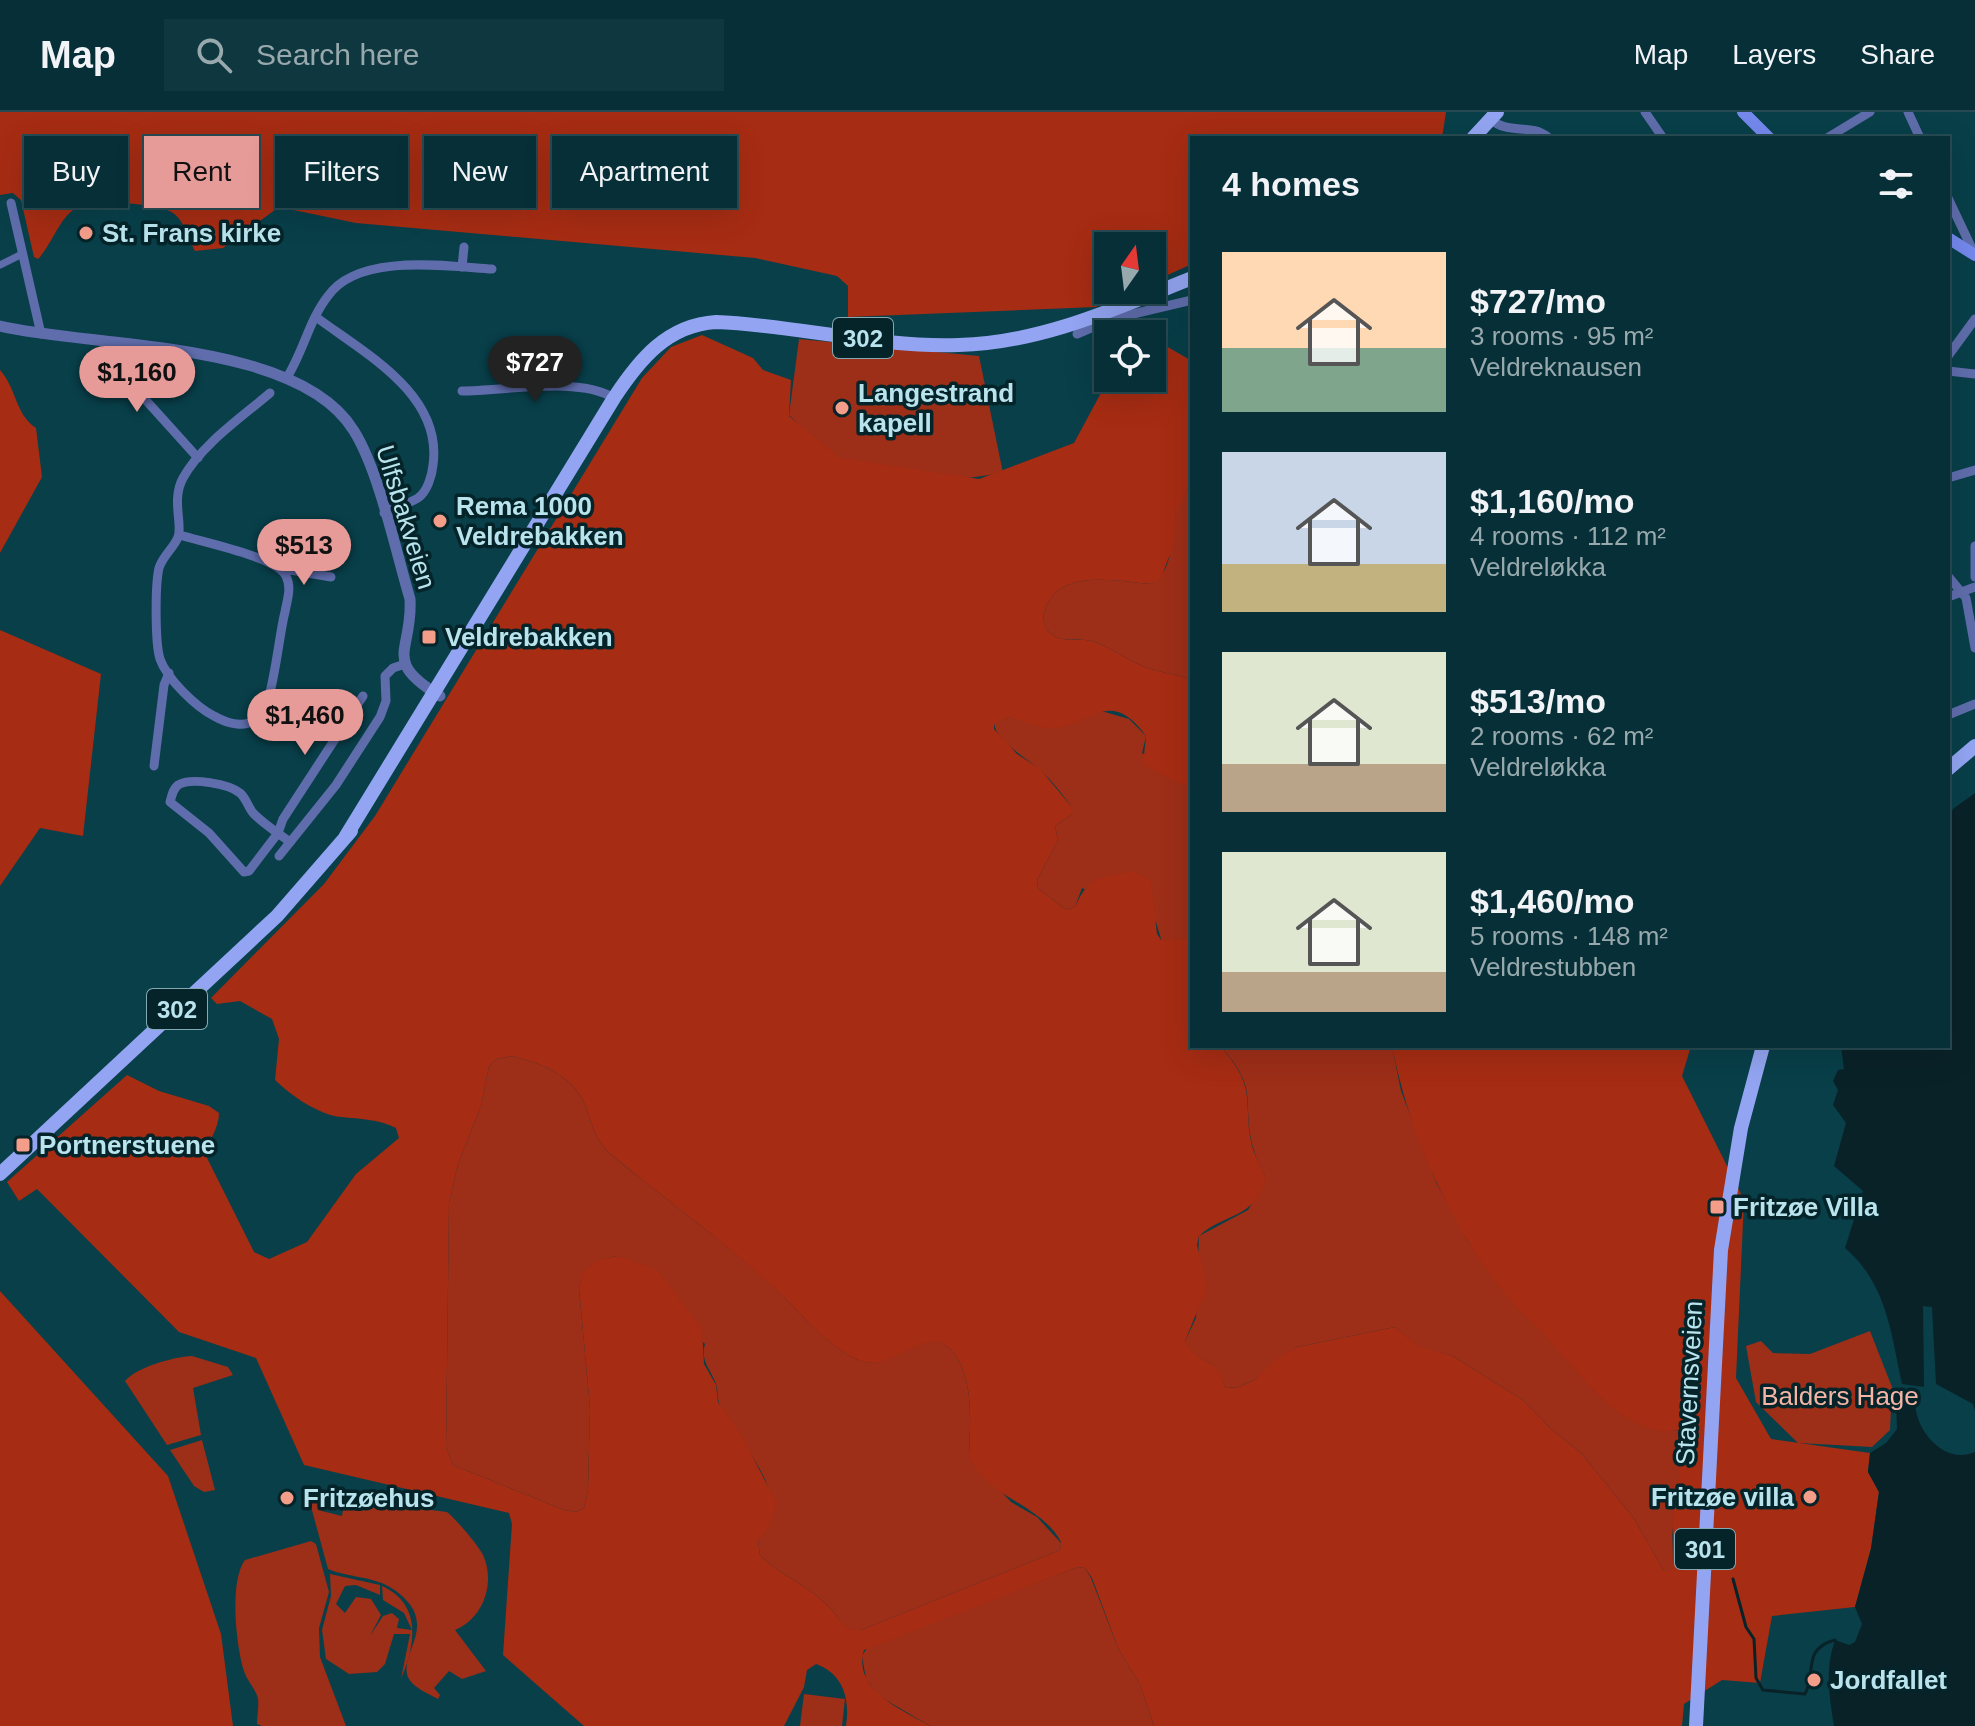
<!DOCTYPE html>
<html lang="en">
<head>
<meta charset="utf-8">
<style>
  :root { --surface:#062f37; --page:#0f373f; --text:#f1f3f6; --muted:#98a9ad; --line:#274a52; --accent:#e69b98 }
  body { margin:0; font-family:Arial,sans-serif; background:var(--page); color:var(--text); height:100vh; display:flex; flex-direction:column; font-size:30px; white-space:nowrap }
  * { box-sizing:border-box; margin:0 }
  p { font-size:26px; color:var(--muted) }
  .icon { flex:none; width:44px; height:44px; fill:none; stroke:currentColor; stroke-width:2; stroke-linecap:round; stroke-linejoin:round }
  .map { position:relative; flex:1; overflow:hidden }
  .drawer { position:absolute; left:1190px; top:24px; width:760px; height:912px; display:flex; flex-direction:column; background:var(--surface); border-radius:0px; box-shadow:0 8px 32px #0002,0 0 0 2px var(--line) }
  .drawer>* { flex:none }
  .hud { position:absolute; left:24px; top:24px; width:760px; height:72px; display:flex; gap:16px }
  .needle { width:52px; rotate:14deg }
  .buttons { position:absolute; left:1094px; top:120px; display:grid; gap:16px }
  .buttons a { display:grid; place-items:center; width:72px; height:72px; border-radius:0px; background:var(--surface); box-shadow:0 8px 32px #0002,0 0 0 2px var(--line); font-size:40px }
  .price { position:absolute; translate:-50% -68px; padding:0 18px; border-radius:28px; background:var(--accent); color:#111; font-size:26px; line-height:52px; filter:drop-shadow(0 2px 4px #0008) }
  .price::after { content:''; position:absolute; left:50%; top:48px; width:24px; height:18px; margin-left:-12px; background:inherit; clip-path:polygon(0 0,100% 0,50% 100%) }
  .price.on { background:#222; color:#fff }
  ul { padding:0; list-style:none }
  li { display:flex; align-items:center; gap:24px; height:200px; padding:0 32px }
  li span { display:grid; place-items:center; flex:none; width:224px; height:160px; border-radius:0px; color:#555 }
  li>.icon { margin-inline-start:auto }
  span .icon { width:96px; height:96px; fill:#fffc; stroke-width:1 }
  li b { font-size:34px }
  h2 { display:flex; justify-content:space-between; align-items:center; height:96px; padding:0 32px; font-size:34px }
  .chip { padding:0 28px; border-radius:0px; background:var(--surface); box-shadow:0 8px 32px #0002,0 0 0 2px var(--line); font-size:28px; line-height:72px }
  .chip.on { background:var(--accent); color:#111 }
  header { display:flex; align-items:center; gap:48px; box-sizing:border-box; height:112px; padding:0 40px; background:var(--surface); border-bottom:2px solid var(--line) }
  header strong { font-size:38px }
  nav { display:flex; gap:44px; margin-inline-start:auto; font-size:28px }
  .search { width:560px; height:72px; background:var(--page); display:flex; align-items:center; gap:20px; box-sizing:border-box; padding:0 28px; border-radius:0px; color:var(--muted); font-size:30px }
  .map>svg:first-child { display:block }
  .green { fill:#9d2e18; fill-rule:evenodd }
  .forest { fill:#a62c13; fill-rule:evenodd }
  .water { fill:#092228 }
  .lines { fill:none; stroke-linecap:round; stroke-linejoin:round }
  .stream { stroke:#092228; stroke-width:3 }
  .pedestrian { stroke:#5f6dac; stroke-width:7 }
  .minor { stroke:#5f6dac; stroke-width:9 }
  .tertiary { stroke:#5f6dac; stroke-width:11 }
  .secondary { stroke:#7488ed; stroke-width:12 }
  .primary { stroke:#93a5f2; stroke-width:14 }
  .poi-dot { fill:#f49e8a; stroke:#05242a; stroke-width:3 }
  .labels { text-anchor:middle; dominant-baseline:central; stroke-width:7; stroke-linejoin:round; paint-order:stroke }
  .shield { fill:#05242a; stroke:#83aab3; stroke-width:2 }
  .shield-label { font-size:24px; font-weight:bold; fill:#b9e4ee }
  .poi-label { font-size:26px; font-weight:bold; fill:#b9e4ee; stroke:#05242a; text-anchor:start }
  .street-label { font-size:26px; fill:#b9e4ee; stroke:#05242a }
  .park-label { font-size:26px; fill:#f4b5a6; stroke:#05242a }
</style>
</head>
<body>
<header>
<strong>Map</strong>
<div class="search"><svg class="icon" aria-label="search" viewBox="0 0 24 24"><circle cx="10" cy="10" r="6"/><path d="M15 15l6 6"/></svg>Search here</div>
<nav><a>Map</a><a>Layers</a><a>Share</a></nav>
</header>
<div class="map">
<svg width="1975" height="1614" viewBox="0 0 1975 1614">
  <rect width="100%" height="100%" fill="#083f49"/>
  <g class="green">
    <polygon points="799,227 979,244 1003,361 954,368 838,352 789,303"/>
    <path d="M1192,368V569C1178,561 1165,562 1151,557C1131,551 1114,537 1095,530C1082,525 1064,531 1053,523C1046,519 1042,509 1044,502C1055,454 1118,470 1152,472C1177,454 1168,427 1175,402C1178,391 1187,379 1192,368Z"/>
    <path d="M1098,598L1129,607L1146,624L1142,641L1192,667V825L1162,830L1156,810L1082,776L1075,795L1066,798L1038,776L1037,768L1058,728L1055,714L1071,703V694C1062,682 1053,670 1042,660C1029,647 996,630 994,611L1009,605L1075,609Z"/>
    <path d="M1220,934H1392L1401,979L1437,1072L1470,1132L1595,1279L1636,1308L1662,1319H1679L1683,1325L1672,1424L1673,1459H1664L1633,1405L1581,1341L1551,1317L1523,1288L1451,1243L1419,1236L1395,1215L1297,1235L1256,1267L1239,1275L1226,1276L1211,1252L1190,1241L1185,1229L1196,1206L1199,1124L1248,1098L1266,1067C1262,1058 1256,1048 1254,1038C1240,991 1262,979 1220,934Z"/>
    <path d="M511,944C541,951 574,963 586,995C592,1013 595,1026 608,1040C661,1084 717,1124 769,1170C796,1195 822,1230 856,1247C891,1264 925,1210 951,1238C975,1264 970,1311 969,1344L1011,1390L1037,1405L1061,1431L1060,1438L861,1518C844,1520 841,1509 832,1498C811,1474 782,1465 760,1443L758,1429C797,1378 737,1334 719,1291C717,1285 718,1278 716,1272C711,1257 700,1250 705,1232L617,1144C596,1149 585,1154 579,1176L590,1296L588,1378L584,1396L576,1400L564,1398L453,1353L446,1335L449,1091L458,1052L481,994L489,954L497,947Z"/>
    <polygon points="1870,1219 1892,1275 1890,1318 1872,1335 1798,1331 1756,1290 1746,1234 1761,1229 1773,1241 1810,1242"/>
    <path d="M192,1244L228,1255L233,1263L193,1276L201,1323L167,1333L125,1269C137,1255 173,1245 192,1244Z"/>
    <polygon points="202,1328 215,1378 204,1380 194,1374 170,1338"/>
    <path d="M307,1380H332L369,1390L447,1400C455,1406 479,1434 483,1443C496,1471 483,1507 455,1518L486,1559L462,1567L449,1559L434,1576L440,1583L438,1587C429,1582 412,1575 408,1565C398,1540 443,1511 393,1477C374,1464 349,1466 328,1457ZM326,1383L344,1390L342,1404L322,1399L319,1389Z"/>
    <path d="M311,1429L316,1432L329,1480L319,1516L320,1545L346,1614H262L257,1612C257,1604 259,1595 258,1587C256,1577 247,1569 244,1559C236,1534 229,1469 245,1448Z"/>
    <polygon points="1078,1455 1085,1456 1091,1466 1118,1536 1140,1573 1154,1614 930,1614 879,1584 866,1567 862,1544 869,1533"/>
    <path d="M330,1462L380,1473V1483L356,1473L345,1474L336,1492L345,1501L356,1485L371,1487L381,1503L370,1524L383,1504L392,1501L399,1507L397,1516L412,1518L404,1501L383,1488L382,1474C422,1492 416,1533 401,1567L410,1522H394L385,1552L377,1560L349,1562L326,1547L322,1518L331,1484Z"/>
    <polygon points="804,1582 845,1587 842,1614 800,1614"/>
  </g>
  <g class="forest">
    <path d="M0,0H1446L1442,26H1192V152L1152,170V134H1108V178H1134L1096,195L848,205V174L837,164L755,146L356,111L279,95L223,136L195,139C189,128 184,108 173,101C157,90 93,88 75,97C60,105 51,134 38,147L34,145L21,88L13,81L0,83Z"/>
    <path d="M702,223L753,246L763,258L791,268L789,304L840,346L979,367L1074,331L1109,266H1152V236L1166,234L1192,249V368L1175,402L1174,432L1161,466L1152,472C1118,470 1055,454 1044,502C1042,509 1046,519 1053,523C1064,531 1082,525 1095,530C1114,537 1131,551 1151,557C1165,562 1178,561 1192,569V668L1185,674L1143,652L1146,624C1108,572 1089,617 1051,616C1038,616 1022,608 1009,605L994,612V617L1017,642L1040,657L1071,694V703L1055,714L1058,728L1037,768L1038,776L1066,798L1075,795C1090,762 1099,767 1133,759L1151,769L1157,822L1162,829L1192,825V934L1221,935C1260,979 1241,991 1253,1037C1256,1047 1262,1057 1266,1067C1253,1108 1226,1100 1199,1124L1197,1133L1207,1175L1185,1229C1192,1244 1198,1244 1211,1252C1219,1258 1221,1268 1226,1276L1239,1275L1256,1267L1275,1248L1297,1235L1395,1215L1419,1235L1451,1243L1523,1288L1551,1317L1581,1341L1633,1405L1664,1459H1672L1673,1408L1683,1325L1679,1319C1673,1318 1667,1320 1661,1319C1615,1311 1581,1264 1553,1232C1537,1213 1517,1198 1502,1178C1448,1108 1409,1021 1392,934H1691L1682,964L1744,1088L1736,1266L1771,1327L1870,1341L1868,1360L1879,1380L1871,1436L1855,1495L1772,1504L1760,1571L1722,1568L1684,1592L1682,1614H1154L1140,1573L1118,1536L1092,1466L1085,1456L1078,1455L864,1538C852,1578 903,1598 930,1614H846C850,1588 844,1562 816,1552L807,1558L804,1575L784,1614H584L503,1543L512,1412L509,1401L304,1353L256,1246L179,1220L37,1077L19,1089L7,1070L127,963L159,979L209,994L219,1001C219,1017 208,1028 206,1044L254,1140L269,1147L307,1130L356,1062L399,1026L396,1016C378,1007 360,1007 341,1005C319,1003 290,983 275,968L279,927L272,907L240,889L217,892L211,886L324,772L375,704L642,266L671,235ZM511,944C541,951 574,963 586,995C592,1013 595,1026 608,1040C661,1084 717,1124 769,1171C798,1196 820,1229 856,1247C891,1265 925,1210 951,1238C975,1264 970,1311 969,1344C987,1386 1041,1392 1061,1430L1060,1438L861,1518C844,1519 841,1509 832,1498C811,1474 782,1465 760,1443L758,1429L768,1416L777,1392L743,1326L718,1290L716,1273L704,1252L702,1217L657,1158L617,1144L596,1149L583,1161L579,1176L590,1296L588,1378L584,1396L576,1400L564,1398L453,1353L446,1335L449,1091L458,1052L481,994L489,954L497,947Z"/>
    <path d="M0,258C17,277 15,302 36,316L42,365L0,441Z"/>
    <polygon points="0,518 101,562 83,724 40,716 0,774"/>
    <polygon points="0,1179 168,1364 221,1522 233,1614 0,1614"/>
  </g>
  <g class="water">
    <path d="M1975,681V1299L1973,1292L1936,1272L1932,1195L1923,1194L1924,1275L1902,1272C1891,1221 1887,1172 1845,1136L1863,1079L1834,1054L1846,1011L1833,993L1838,978L1833,969L1838,958L1844,957L1841,934H1948V709L1953,697Z"/>
    <path d="M1896,1288H1915C1914,1317 1944,1354 1975,1340V1614H1834C1829,1584 1825,1557 1835,1528L1849,1533L1855,1530L1862,1512L1855,1495L1871,1437L1879,1380L1868,1360L1870,1341L1886,1331L1897,1317Z"/>
  </g>
  <g class="lines">
    <path class="stream" d="M1733,1467L1746,1515L1754,1527L1756,1566L1763,1578L1805,1582C1817,1562 1801,1537 1835,1528"/>
    <polyline class="pedestrian" points="0,153 22,142"/>
    <g class="minor">
      <polyline points="1645,0 1663,26"/>
      <polyline points="1908,0 1920,26"/>
      <path d="M1490,7C1510,24 1530,10 1549,26"/>
      <polyline points="1827,26 1870,0"/>
      <polyline points="1948,86 1974,141"/>
      <polyline points="11,91 41,222"/>
      <polyline points="462,155 464,135"/>
      <path d="M316,205C364,241 443,282 433,353C432,364 427,380 418,386C408,392 394,396 384,401"/>
      <polyline points="1077,222 1112,207 1192,188"/>
      <polyline points="144,235 139,265 143,285 198,346"/>
      <polyline points="1948,244 1975,207"/>
      <polyline points="1948,259 1975,262"/>
      <path d="M286,267C303,241 309,208 328,184C358,141 445,154 492,157"/>
      <path d="M462,279C505,279 579,264 614,286"/>
      <polyline points="1948,366 1975,358"/>
      <path d="M180,423C202,430 277,445 286,464C292,476 287,488 285,500C279,521 273,594 259,605C246,617 228,612 214,604C196,595 167,567 160,547C155,531 155,473 159,456C163,443 174,436 178,425C183,413 171,388 183,366C201,333 242,305 270,281"/>
      <polyline points="1975,434 1975,465"/>
      <polyline points="279,456 331,465"/>
      <polyline points="1948,464 1966,486 1975,536"/>
      <polyline points="1948,485 1975,475"/>
      <polyline points="1948,603 1975,592"/>
      <polyline points="154,654 164,573 169,561"/>
      <path d="M290,730C278,721 265,713 254,702C248,696 247,687 240,681C229,672 191,665 178,673C173,677 172,683 170,690L209,721L244,760L249,759L278,721L283,707L363,584"/>
      <polyline points="279,744 336,673 380,605 386,589 385,564 393,556 405,552"/>
    </g>
    <path class="tertiary" d="M0,214C95,236 299,228 354,319C379,359 396,440 410,487C413,540 381,548 440,584"/>
    <g class="secondary">
      <polyline points="1743,0 1769,26"/>
      <polyline points="1948,126 1975,143"/>
    </g>
    <g class="primary">
      <polyline points="1473,26 1497,0"/>
      <polyline points="1948,657 1975,634"/>
      <path d="M346,724L614,286C639,248 667,213 716,210C797,213 877,236 959,233C1041,231 1117,196 1192,166"/>
      <polyline points="0,1062 277,804 351,719"/>
      <polyline points="1696,1614 1721,1138 1741,1016 1763,934"/>
    </g>
  </g>
  <g class="poi-dot">
    <circle cx="86" cy="121" r="8"/>
    <circle cx="842" cy="296" r="8"/>
    <circle cx="440" cy="409" r="8"/>
    <rect x="421" y="517" width="16" height="16" rx="4"/>
    <rect x="15" y="1025" width="16" height="16" rx="4"/>
    <rect x="1709" y="1087" width="16" height="16" rx="4"/>
    <circle cx="1810" cy="1385" r="8"/>
    <circle cx="287" cy="1386" r="8"/>
    <circle cx="1814" cy="1568" r="8"/>
  </g>
  <g class="labels">
    <g class="shield">
      <rect x="833" y="206" width="60" height="40" rx="6"/>
      <rect x="147" y="877" width="60" height="40" rx="6"/>
      <rect x="1675" y="1417" width="60" height="40" rx="6"/>
    </g>
    <g class="shield-label">
      <text x="863" y="226">302</text>
      <text x="177" y="897">302</text>
      <text x="1705" y="1437">301</text>
    </g>
    <g class="poi-label">
      <text x="102" y="121">St. Frans kirke</text>
      <text x="858" y="281">Langestrand<tspan x="858" dy="30">kapell</tspan></text>
      <text x="456" y="394">Rema 1000<tspan x="456" dy="30">Veldrebakken</tspan></text>
      <text x="445" y="525">Veldrebakken</text>
      <text x="39" y="1033">Portnerstuene</text>
      <text x="1733" y="1095">Fritzøe Villa</text>
      <text x="1794" y="1385" text-anchor="end">Fritzøe villa</text>
      <text x="303" y="1386">Fritzøehus</text>
      <text x="1830" y="1568">Jordfallet</text>
    </g>
    <g class="street-label">
      <text transform="translate(406 405) rotate(73)">Ulfsbakveien</text>
      <text transform="translate(1689 1271) rotate(-87)">Stavernsveien</text>
    </g>
    <g class="park-label">
      <text x="1840" y="1284">Balders Hage</text>
    </g>
  </g>
</svg>
<div class="buttons">
<a><svg class="needle" viewBox="-14 -14 28 28"><path d="M0-13l5 13h-10z" fill="#e53935"/><path d="M0 13l5-13h-10z" fill="#98a9ad"/></svg></a>
<a><svg class="icon" aria-label="locate" viewBox="0 0 24 24"><circle cx="12" cy="12" r="6"/><path d="M12 2v4M12 18v4M2 12h4M18 12h4"/></svg></a>
</div>
<b class="price on" style="left:535px;top:292px">$727</b>
<b class="price" style="left:137px;top:302px">$1,160</b>
<b class="price" style="left:304px;top:475px">$513</b>
<b class="price" style="left:305px;top:645px">$1,460</b>
<div class="hud">
<a class="chip">Buy</a>
<a class="chip on">Rent</a>
<a class="chip">Filters</a>
<a class="chip">New</a>
<a class="chip">Apartment</a>
</div>
<section class="drawer">
<h2>4 homes<svg class="icon" aria-label="filters" viewBox="0 0 24 24"><path d="M4 7h16M4 17h16"/><circle cx="9" cy="7" r="2"/><circle cx="15" cy="17" r="2"/></svg></h2>
<ul>
<li><span style="background:linear-gradient(#ffd9b3 60%,#7fa58c 0)"><svg class="icon" aria-label="home" viewBox="0 0 24 24"><path d="M3 11l9-7 9 7M6 9v11h12V9"/></svg></span><div><b>$727/mo</b><p>3 rooms · 95 m²</p><p>Veldreknausen</p></div></li>
<li><span style="background:linear-gradient(#c9d6e8 70%,#c2b280 0)"><svg class="icon" aria-label="home" viewBox="0 0 24 24"><path d="M3 11l9-7 9 7M6 9v11h12V9"/></svg></span><div><b>$1,160/mo</b><p>4 rooms · 112 m²</p><p>Veldreløkka</p></div></li>
<li><span style="background:linear-gradient(#dfe7d0 70%,#b9a48a 0)"><svg class="icon" aria-label="home" viewBox="0 0 24 24"><path d="M3 11l9-7 9 7M6 9v11h12V9"/></svg></span><div><b>$513/mo</b><p>2 rooms · 62 m²</p><p>Veldreløkka</p></div></li>
<li><span style="background:linear-gradient(#dfe7d0 75%,#b9a48a 0)"><svg class="icon" aria-label="home" viewBox="0 0 24 24"><path d="M3 11l9-7 9 7M6 9v11h12V9"/></svg></span><div><b>$1,460/mo</b><p>5 rooms · 148 m²</p><p>Veldrestubben</p></div></li>
</ul>
</section>
</div>
</body>
</html>
